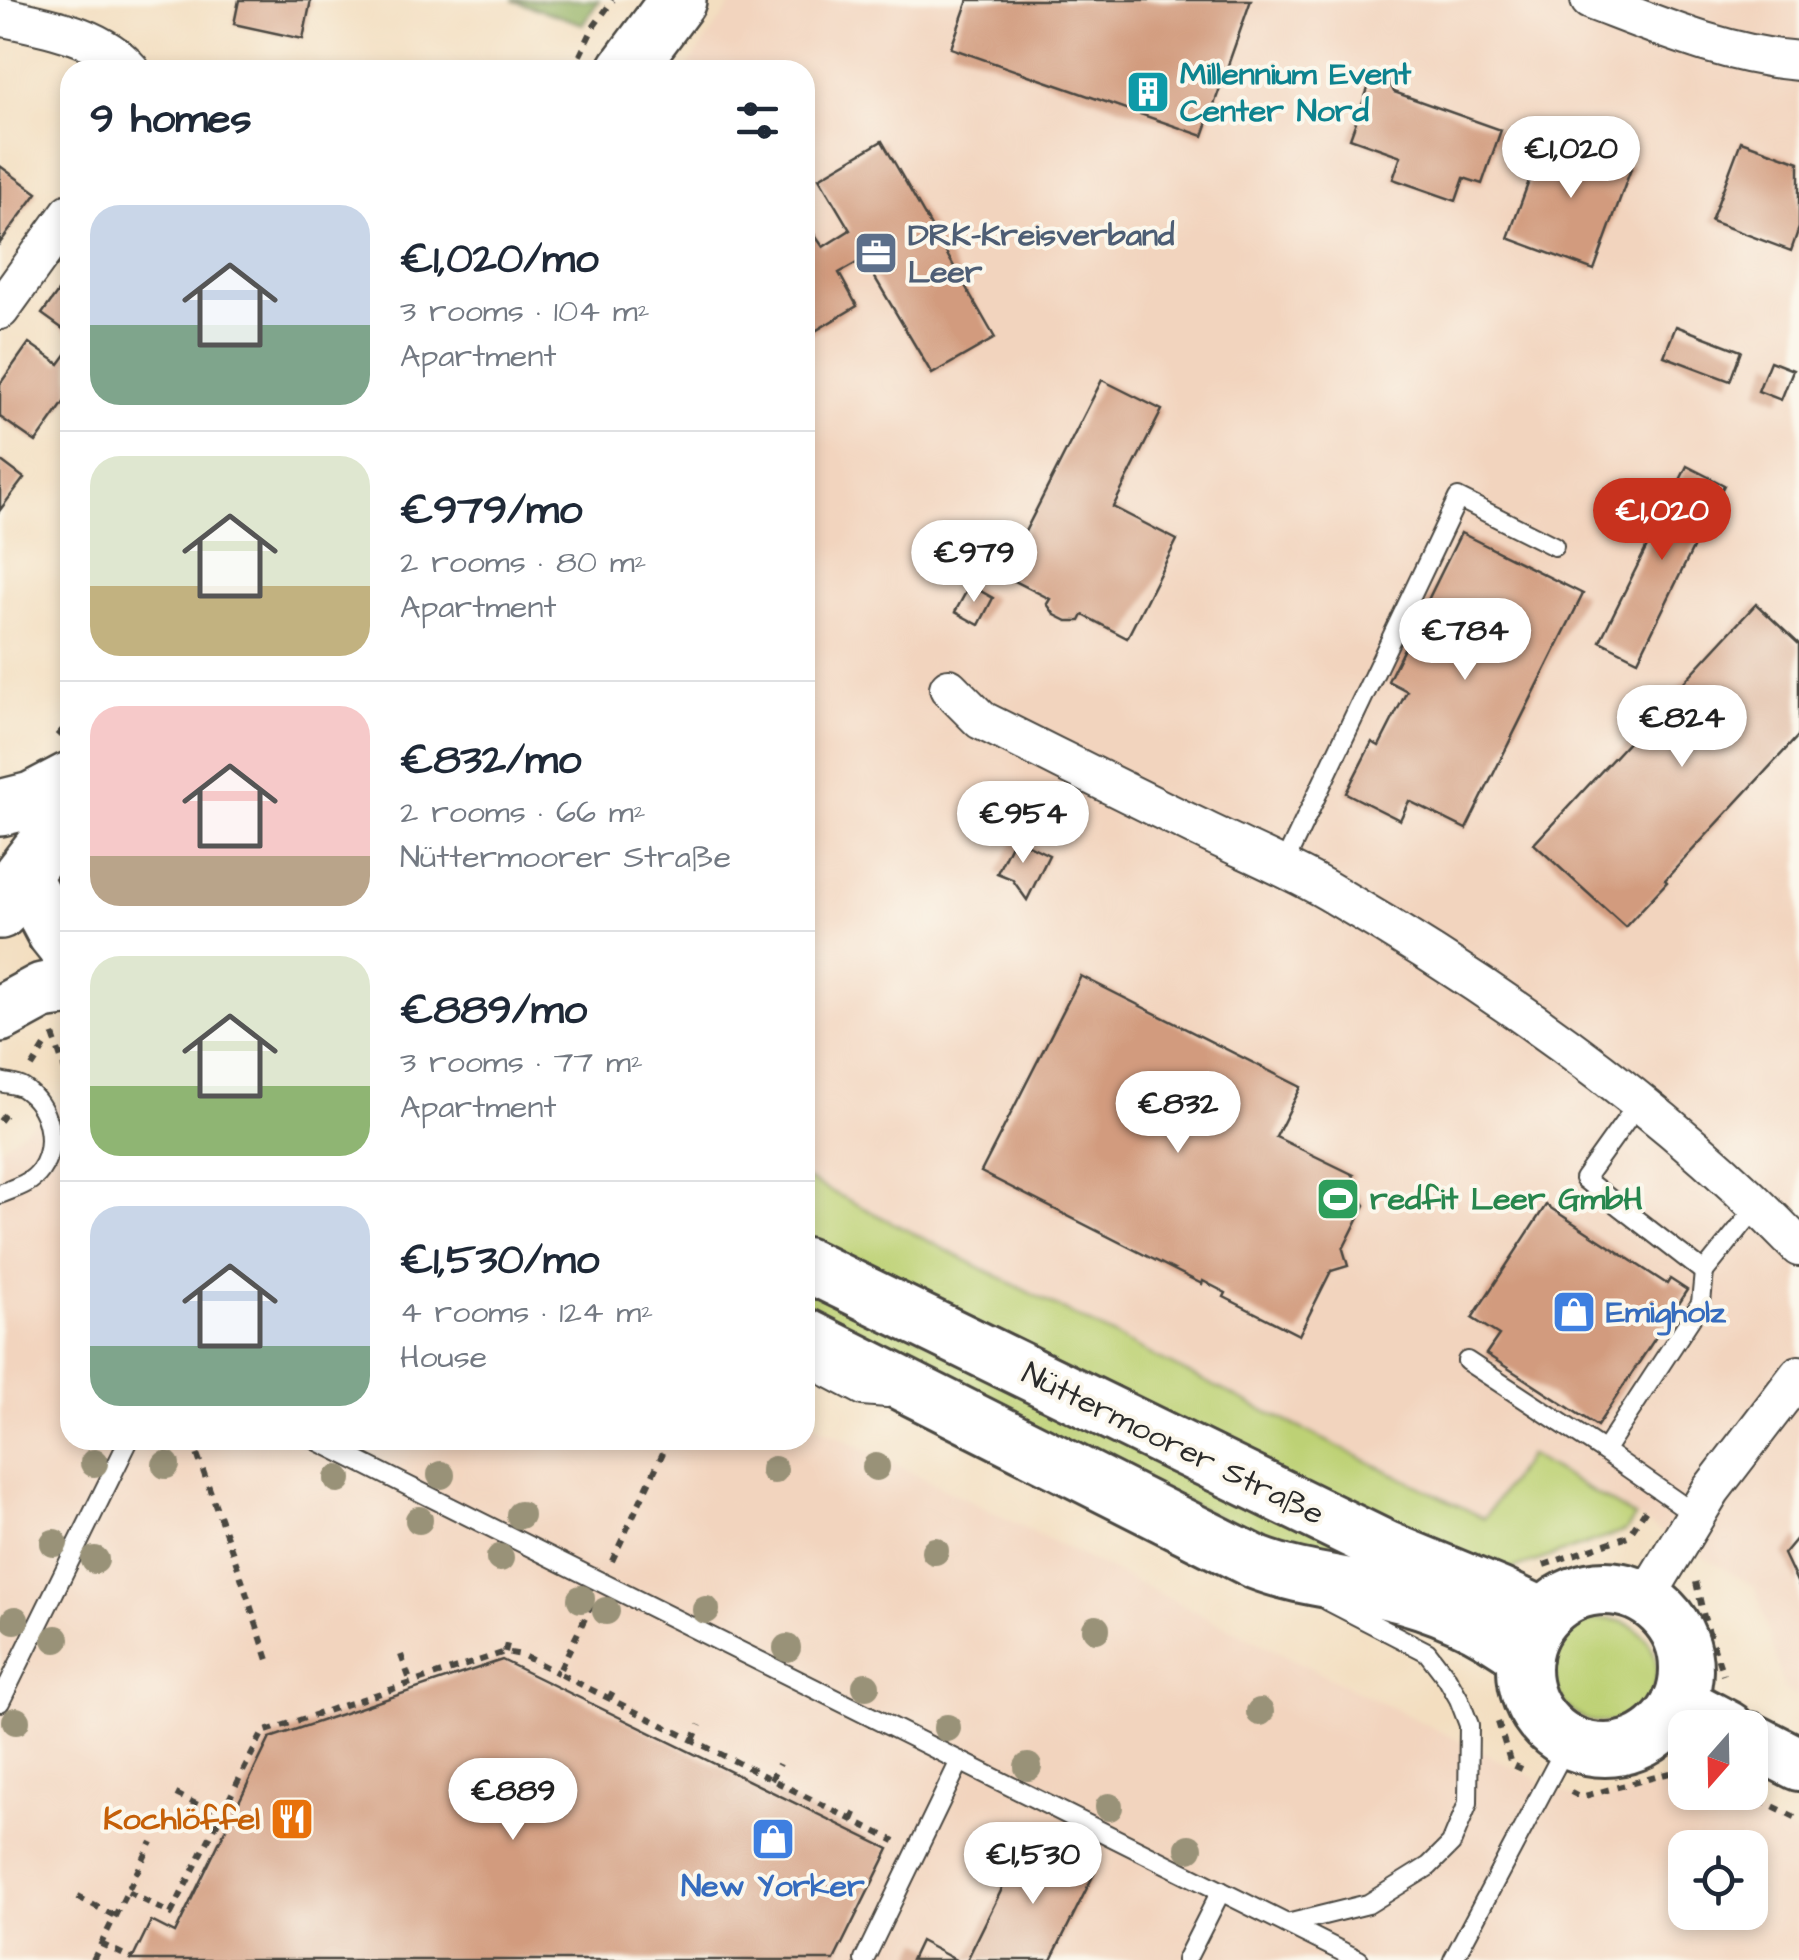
<!DOCTYPE html>
<html lang="en">
<head>
<meta charset="utf-8">
<style>
  :root { --surface:#fff; --page:#f6f6f7; --text:#1f2937; --muted:#747a83; --line:#e0e1e3; --accent:#c8321e }
  body { margin:0; font-family:"Architects Daughter",sans-serif; background:var(--page); color:var(--text); height:100vh; display:flex; flex-direction:column; font-size:38px; white-space:nowrap }
  * { box-sizing:border-box; margin:0 }
  p { font-size:32px; color:var(--muted) }
  .icon { flex:none; width:55px; height:55px; fill:none; stroke:currentColor; stroke-width:2; stroke-linecap:round; stroke-linejoin:round }
  .map { position:relative; flex:1; overflow:hidden }
  .sheet { position:absolute; left:60px; top:60px; width:755px; height:1390px; display:flex; flex-direction:column; background:var(--surface); border-radius:30px; box-shadow:0 5px 15px #0003 }
  .sheet>* { flex:none }
  .needle { width:65px; rotate:200deg }
  .buttons { position:absolute; left:1668px; top:1710px; display:grid; gap:20px }
  .buttons a { display:grid; place-items:center; width:100px; height:100px; border-radius:20px; background:var(--surface); box-shadow:0 5px 15px #0003; font-size:50px }
  .price { position:absolute; translate:-50% -85px; padding:0 22px; border-radius:35px; background:#fff; color:#222; font-size:32px; line-height:65px; filter:drop-shadow(0 2px 5px #0008) }
  .price::after { content:''; position:absolute; left:50%; top:60px; width:30px; height:22px; margin-left:-15px; background:inherit; clip-path:polygon(0 0,100% 0,50% 100%) }
  .price.active { background:var(--accent); color:#fff }
  ul { padding:0; list-style:none }
  li { display:flex; align-items:center; gap:30px; height:250px; padding:0 30px }
  li+li { border-top:2px solid var(--line) }
  li span { display:grid; place-items:center; flex:none; width:280px; height:200px; border-radius:30px; color:#555 }
  li>.icon { margin-inline-start:auto }
  span .icon { width:120px; height:120px; fill:#fffc; stroke-width:1 }
  li b { font-size:42px }
  h2 { display:flex; justify-content:space-between; align-items:center; height:120px; padding:0 30px; font-size:42px }
  .map>svg:first-child { display:block }
  .built { fill:#f2d4be; fill-rule:evenodd }
  .green { fill:#bdd175; stroke:#747e50; stroke-width:2.5 }
  .forest { fill:#96b366; stroke:#606f48; stroke-width:2.5 }
  .building { fill:#d29b7e }
  .lines { fill:none; stroke-linecap:round; stroke-linejoin:round }
  .lane-casing { stroke:#494641; stroke-width:22 }
  .street-casing { stroke:#494641; stroke-width:42 }
  .secondary-casing { stroke:#494641; stroke-width:58 }
  .primary-casing { stroke:#494641; stroke-width:60 }
  .path { stroke:#494641; stroke-width:6; stroke-dasharray:8 8; stroke-linecap:butt }
  .lane { stroke:#fff; stroke-width:18 }
  .street { stroke:#fff; stroke-width:38 }
  .secondary { stroke:#fff; stroke-width:52 }
  .primary { stroke:#fff; stroke-width:55 }
  .tree { fill:#999278 }
  .labels { text-anchor:middle; dominant-baseline:central; stroke-width:8; stroke-linejoin:round; paint-order:stroke }
  .culture-label { font-size:32px; font-weight:bold; fill:#0d838f; stroke:#fbf7ec; text-anchor:start }
  .service-label { font-size:32px; font-weight:bold; fill:#4e5e75; stroke:#fbf7ec; text-anchor:start }
  .leisure-label { font-size:32px; font-weight:bold; fill:#27864d; stroke:#fbf7ec; text-anchor:start }
  .shop-label { font-size:32px; font-weight:bold; fill:#366cbe; stroke:#fbf7ec; text-anchor:start }
  .street-label { font-size:32px; fill:#2b2b2b; stroke:#fbf7ec }
  .food-label { font-size:32px; font-weight:bold; fill:#c56008; stroke:#fbf7ec; text-anchor:end }
</style>
</head>
<body>
<div class="map">
<svg width="1799" height="1960" viewBox="0 0 1799 1960">
  <rect width="100%" height="100%" fill="#fbf7ec"/>
  <filter id="ink" filterUnits="userSpaceOnUse"><feTurbulence type="fractalNoise" baseFrequency=".01" numOctaves="2"/><feDisplacementMap in="SourceGraphic" scale="20" xChannelSelector="R" yChannelSelector="G"/><feConvolveMatrix kernelMatrix="1 2 1 2 8 2 1 2 1" color-interpolation-filters="sRGB"/></filter>
  <filter id="wash" filterUnits="userSpaceOnUse"><feTurbulence type="fractalNoise" baseFrequency=".0048" numOctaves="4" result="noise"/><feDisplacementMap in="SourceGraphic" scale="40" xChannelSelector="R" yChannelSelector="G"/><feGaussianBlur stdDeviation="2.25" result="paint"/><feColorMatrix in="noise" values="0 0 0 0 0 0 0 0 0 0 0 0 0 0 0 0 0 1.4 0 .05"/><feComposite in="paint" operator="in"/></filter>
  <g filter="url(#wash)">
    <rect width="100%" height="100%" fill="#f3dec0"/>
    <g class="built">
      <polygon points="735,0 1799,0 1799,1698 1784,1689 1755,1587 1530,1455 1485,1519 1167,1363 805,1178 805,70 685,70"/>
      <path d="M70,1095V1440H805V1420L1586,1803L1685,1780V1792L1714,1793L1799,1835V1960H0V1148ZM1685,1848H1750V1912H1685Z"/>
    </g>
    <g class="green">
      <polygon points="805,1178 1167,1363 1484,1518 1529,1455 1635,1517 1626,1531 1504,1572 1494,1581 805,1246"/>
      <polygon points="805,1281 1390,1564 1323,1567 805,1320"/>
      <circle cx="1605" cy="1671" r="52"/>
    </g>
    <polygon class="forest" points="512,0 599,0 583,24"/>
    <g id="blocks">
      <g class="building">
        <polygon points="239,0 311,0 303,39 234,24"/>
        <polygon points="968,0 1251,0 1203,136 951,48"/>
        <polygon points="1387,77 1394,92 1501,130 1482,184 1464,178 1456,201 1393,179 1401,156 1350,138 1370,83 1374,85"/>
        <polygon points="1546,135 1590,151 1601,145 1617,151 1620,162 1632,166 1594,270 1508,238"/>
        <polygon points="882,141 995,338 932,374 864,259 839,273 857,306 805,337 805,221 823,247 850,230 819,178"/>
        <polygon points="1741,141 1799,162 1799,228 1791,251 1711,221"/>
        <polygon points="0,166 37,193 0,243"/>
        <polygon points="70,275 70,334 42,314"/>
        <polygon points="1676,326 1741,351 1730,381 1664,356"/>
        <polygon points="29,343 59,364 67,353 70,355 70,394 36,442 0,417 0,384"/>
        <polygon points="1770,361 1793,370 1781,400 1758,391"/>
        <polygon points="1102,380 1162,410 1113,507 1177,540 1127,638 1083,615 1080,621 1067,621 1055,615 1047,604 1050,599 1003,575"/>
        <polygon points="0,460 24,478 0,510"/>
        <polygon points="1687,466 1724,485 1638,660 1600,641"/>
        <polygon points="1461,533 1583,594 1466,829 1409,801 1400,820 1346,793 1372,742 1379,746 1407,691 1388,681"/>
        <polygon points="970,585 993,598 979,625 955,612"/>
        <polygon points="1756,604 1799,644 1799,735 1665,880 1667,882 1625,927 1534,844"/>
        <polygon points="1014,838 1049,855 1027,900 1012,879 997,873"/>
        <polygon points="1081,976 1301,1087 1276,1137 1354,1175 1350,1183 1365,1205 1343,1249 1348,1266 1331,1271 1299,1335 1224,1297 1226,1293 1203,1281 1202,1284 981,1172"/>
        <polygon points="1546,1205 1667,1284 1670,1279 1687,1290 1597,1426 1486,1354 1499,1335 1472,1318"/>
        <polygon points="1799,1536 1799,1586 1784,1554"/>
        <polygon points="502,1660 889,1849 834,1960 132,1960 151,1921 175,1933 270,1738"/>
        <polygon points="1027,1838 1095,1872 1051,1960 967,1960"/>
        <polygon points="920,1941 956,1960 911,1960"/>
      </g>
    </g>
  </g>
  <g filter="url(#ink)">
    <use href="#blocks" fill-opacity="0" stroke="#494641" stroke-width="2.5"/>
    <g class="lines">
      <defs>
        <g id="lane">
          <polyline points="1282,868 1458,498 1554,546"/>
          <path d="M0,1082C7,1084 16,1084 23,1088C49,1105 59,1144 40,1171C31,1184 14,1188 0,1194"/>
          <polyline points="1639,1102 1584,1179 1704,1272 1758,1205"/>
          <polyline points="1467,1361 1604,1451"/>
          <polyline points="805,1366 862,1396 887,1398"/>
          <polyline points="316,1440 1359,1960"/>
          <polyline points="1696,1515 1604,1451 1701,1303 1704,1272"/>
          <polyline points="0,1702 129,1440"/>
          <polyline points="1287,1924 1368,1904 1429,1866 1451,1844 1468,1803 1469,1725 1459,1699 1447,1678 1427,1652 1328,1601"/>
          <polyline points="864,1960 960,1761"/>
          <polyline points="1186,1960 1221,1891"/>
          <polyline points="1453,1960 1569,1741"/>
        </g>
        <g id="street">
          <path d="M1590,0C1658,26 1725,55 1799,61"/>
          <path d="M0,16C45,27 98,33 130,70"/>
          <polyline points="0,310 70,213"/>
          <path d="M949,688L981,720C1054,756 1126,793 1199,828C1244,850 1292,869 1335,895C1503,993 1664,1107 1799,1247"/>
          <polyline points="1645,1599 1711,1490 1799,1375"/>
        </g>
        <g id="secondary">
          <polyline points="22,874 54,934 70,954"/>
          <polyline points="805,1264 1387,1548 1499,1594 1544,1615"/>
          <path d="M805,1335L1257,1563C1298,1579 1342,1582 1385,1592C1435,1603 1484,1625 1525,1656"/>
          <circle cx="1605" cy="1669" r="81"/>
          <polyline points="1679,1702 1728,1728"/>
          <polyline points="1750,1739 1799,1764"/>
        </g>
        <g id="primary">
          <polyline points="626,70 678,0"/>
          <polyline points="0,808 32,800 70,780"/>
          <polyline points="0,911 22,874 70,812"/>
          <polyline points="0,1014 42,991 70,987"/>
        </g>
      </defs>
      <use href="#lane" class="lane-casing"/>
      <use href="#street" class="street-casing"/>
      <use href="#secondary" class="secondary-casing"/>
      <use href="#primary" class="primary-casing"/>
      <g class="path">
        <polyline points="573,70 594,26 613,0"/>
        <polyline points="57,736 70,722"/>
        <polyline points="53,1035 70,1085"/>
        <polyline points="32,1067 49,1040"/>
        <polyline points="0,1121 9,1109"/>
        <polyline points="192,1440 238,1568 269,1663"/>
        <polyline points="612,1561 669,1440"/>
        <polyline points="1544,1565 1628,1536 1647,1508"/>
        <polyline points="1696,1582 1704,1617 1723,1675"/>
        <polyline points="592,1604 558,1673 895,1841"/>
        <polyline points="505,1652 508,1640"/>
        <polyline points="401,1655 411,1683"/>
        <polyline points="609,1699 616,1685"/>
        <polyline points="1498,1722 1511,1764 1524,1770"/>
        <polyline points="693,1740 700,1725"/>
        <polyline points="771,1780 779,1764"/>
        <polyline points="1571,1792 1581,1797 1685,1769"/>
        <polyline points="1745,1792 1799,1819"/>
        <polyline points="176,1794 230,1821"/>
        <polyline points="852,1820 858,1806"/>
        <polyline points="128,1892 171,1914 263,1732 505,1652 522,1655 558,1673"/>
        <polyline points="78,1897 115,1916"/>
        <polyline points="101,1944 133,1959"/>
        <polyline points="93,1960 152,1842"/>
      </g>
      <use href="#lane" class="lane"/>
      <use href="#street" class="street"/>
      <use href="#secondary" class="secondary"/>
      <use href="#primary" class="primary"/>
    </g>
    <g class="tree">
      <circle cx="94" cy="1463" r="14"/>
      <circle cx="166" cy="1465" r="14"/>
      <circle cx="876" cy="1467" r="14"/>
      <circle cx="774" cy="1470" r="14"/>
      <circle cx="441" cy="1475" r="14"/>
      <circle cx="338" cy="1479" r="14"/>
      <circle cx="520" cy="1515" r="14"/>
      <circle cx="419" cy="1520" r="14"/>
      <circle cx="54" cy="1543" r="14"/>
      <circle cx="935" cy="1551" r="14"/>
      <circle cx="500" cy="1558" r="14"/>
      <circle cx="95" cy="1560" r="14"/>
      <circle cx="581" cy="1599" r="14"/>
      <circle cx="706" cy="1610" r="14"/>
      <circle cx="606" cy="1611" r="14"/>
      <circle cx="15" cy="1620" r="14"/>
      <circle cx="1096" cy="1629" r="14"/>
      <circle cx="56" cy="1639" r="14"/>
      <circle cx="787" cy="1648" r="14"/>
      <circle cx="866" cy="1686" r="14"/>
      <circle cx="1260" cy="1712" r="14"/>
      <circle cx="16" cy="1721" r="14"/>
      <circle cx="947" cy="1728" r="14"/>
      <circle cx="1028" cy="1767" r="14"/>
      <circle cx="1109" cy="1807" r="14"/>
      <circle cx="1189" cy="1848" r="14"/>
    </g>
  </g>
  <defs>
    <symbol id="building-square" viewBox="-11 -11 22 22"><rect x="-9" y="-9" width="18" height="18" rx="4" fill="#0f9aa8" stroke="#fbf7ec"/><path d="M-4-6H4V6H1V3H-1V6H-4ZM-2.5-4.3h1.7v1.8h-1.7ZM.8-4.3h1.7v1.8H.8ZM-2.5-1h1.7V.8h-1.7ZM.8-1h1.7V.8H.8Z" fill="#fff"/></symbol>
    <symbol id="office-square" viewBox="-11 -11 22 22"><rect x="-9" y="-9" width="18" height="18" rx="4" fill="#5c6f8a" stroke="#fbf7ec"/><path d="M-6-3h4V-5.5h4V-3h4V5H-6ZM-1-4.5V-3h2v-1.5ZM-6 0V1H6V0Z" fill="#fff"/></symbol>
    <symbol id="stadium-square" viewBox="-11 -11 22 22"><rect x="-9" y="-9" width="18" height="18" rx="4" fill="#2e9e5b" stroke="#fbf7ec"/><path d="M0-5a6.5 5 0 1 0 0 10a6.5 5 0 1 0 0-10ZM-3.5-1.8h7v3.6h-7Z" fill="#fff"/></symbol>
    <symbol id="shop-square" viewBox="-11 -11 22 22"><rect x="-9" y="-9" width="18" height="18" rx="4" fill="#3f7fe0" stroke="#fbf7ec"/><path d="M-5-2.5h2.3a2.7 3.5 0 0 1 5.4 0H5L5.5 6h-11ZM-1.5-2.5h3a1.5 2.3 0 0 0-3 0Z" fill="#fff"/></symbol>
    <symbol id="restaurant-square" viewBox="-11 -11 22 22"><rect x="-9" y="-9" width="18" height="18" rx="4" fill="#e8710a" stroke="#fbf7ec"/><path d="M-5-6h1v4h1v-4h1v4h1v-4h1v5L-1.5 .5V6h-2V.5L-5-1ZM5-6V6H3V1.5H1.5Q1.5-4 5-6Z" fill="#fff"/></symbol>
  </defs>
  <g fill-rule="evenodd">
    <use href="#building-square" x="1123" y="67" width="50" height="50"/>
    <use href="#office-square" x="851" y="228" width="50" height="50"/>
    <use href="#stadium-square" x="1313" y="1174" width="50" height="50"/>
    <use href="#shop-square" x="1549" y="1287" width="50" height="50"/>
    <use href="#restaurant-square" x="267" y="1794" width="50" height="50"/>
    <use href="#shop-square" x="748" y="1814" width="50" height="50"/>
  </g>
  <g class="labels">
    <g class="culture-label">
      <text x="1180" y="74">Millennium Event<tspan x="1180" dy="37">Center Nord</tspan></text>
    </g>
    <g class="service-label">
      <text x="908" y="235">DRK-Kreisverband<tspan x="908" dy="37">Leer</tspan></text>
    </g>
    <g class="leisure-label">
      <text x="1370" y="1199">redfit Leer GmbH</text>
    </g>
    <g class="shop-label">
      <text x="1606" y="1312">Emigholz</text>
      <text x="773" y="1886" text-anchor="middle">New Yorker</text>
    </g>
    <g class="street-label">
      <text transform="translate(1173 1444) rotate(26)">Nüttermoorer Straße</text>
    </g>
    <g class="food-label">
      <text x="260" y="1819">Kochlöffel</text>
    </g>
  </g>
</svg>
<div class="buttons">
<a><svg class="needle" viewBox="-14 -14 28 28"><path d="M0-13l5 13h-10z" fill="#e53935"/><path d="M0 13l5-13h-10z" fill="#747a83"/></svg></a>
<a><svg class="icon" aria-label="locate" viewBox="0 0 24 24"><circle cx="12" cy="12" r="6"/><path d="M12 2v4M12 18v4M2 12h4M18 12h4"/></svg></a>
</div>
<b class="price" style="left:1571px;top:201px">€1,020</b>
<b class="price active" style="left:1662px;top:563px">€1,020</b>
<b class="price" style="left:974px;top:605px">€979</b>
<b class="price" style="left:1465px;top:683px">€784</b>
<b class="price" style="left:1682px;top:770px">€824</b>
<b class="price" style="left:1023px;top:866px">€954</b>
<b class="price" style="left:1178px;top:1156px">€832</b>
<b class="price" style="left:513px;top:1843px">€889</b>
<b class="price" style="left:1033px;top:1907px">€1,530</b>
<section class="sheet">
<h2>9 homes<svg class="icon" aria-label="filters" viewBox="0 0 24 24"><path d="M4 7h16M4 17h16"/><circle cx="9" cy="7" r="2"/><circle cx="15" cy="17" r="2"/></svg></h2>
<ul>
<li><span style="background:linear-gradient(#c9d6e8 60%,#7fa58c 0)"><svg class="icon" aria-label="home" viewBox="0 0 24 24"><path d="M3 11l9-7 9 7M6 9v11h12V9"/></svg></span><div><b>€1,020/mo</b><p>3 rooms · 104 m²</p><p>Apartment</p></div></li>
<li><span style="background:linear-gradient(#dfe7d0 65%,#c2b280 0)"><svg class="icon" aria-label="home" viewBox="0 0 24 24"><path d="M3 11l9-7 9 7M6 9v11h12V9"/></svg></span><div><b>€979/mo</b><p>2 rooms · 80 m²</p><p>Apartment</p></div></li>
<li><span style="background:linear-gradient(#f6c9c9 75%,#b9a48a 0)"><svg class="icon" aria-label="home" viewBox="0 0 24 24"><path d="M3 11l9-7 9 7M6 9v11h12V9"/></svg></span><div><b>€832/mo</b><p>2 rooms · 66 m²</p><p>Nüttermoorer Straße</p></div></li>
<li><span style="background:linear-gradient(#dfe7d0 65%,#8fb573 0)"><svg class="icon" aria-label="home" viewBox="0 0 24 24"><path d="M3 11l9-7 9 7M6 9v11h12V9"/></svg></span><div><b>€889/mo</b><p>3 rooms · 77 m²</p><p>Apartment</p></div></li>
<li><span style="background:linear-gradient(#c9d6e8 70%,#7fa58c 0)"><svg class="icon" aria-label="home" viewBox="0 0 24 24"><path d="M3 11l9-7 9 7M6 9v11h12V9"/></svg></span><div><b>€1,530/mo</b><p>4 rooms · 124 m²</p><p>House</p></div></li>
</ul>
</section>
</div>
</body>
</html>
